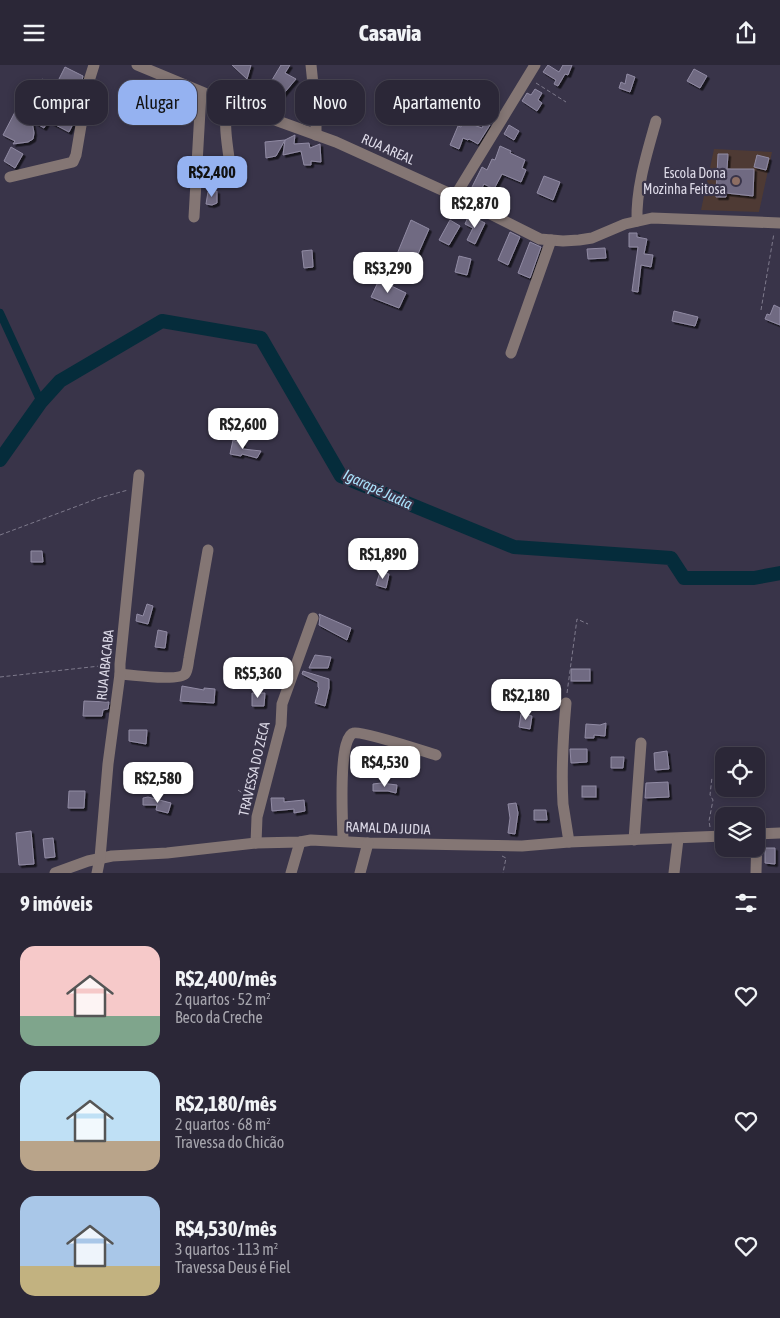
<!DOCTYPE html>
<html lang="pt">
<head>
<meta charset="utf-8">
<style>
  :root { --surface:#2b2737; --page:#332f3f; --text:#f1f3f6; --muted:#a6a5ad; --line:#474452; --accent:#95b2f1 }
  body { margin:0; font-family:"Asap Condensed",sans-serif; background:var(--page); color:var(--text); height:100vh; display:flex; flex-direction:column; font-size:19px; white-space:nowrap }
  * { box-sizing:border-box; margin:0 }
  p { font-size:16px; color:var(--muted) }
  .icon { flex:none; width:28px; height:28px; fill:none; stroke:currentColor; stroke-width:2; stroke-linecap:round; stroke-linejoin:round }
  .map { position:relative; height:808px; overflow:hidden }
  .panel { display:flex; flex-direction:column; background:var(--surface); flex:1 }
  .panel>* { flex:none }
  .hud { position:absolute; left:15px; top:15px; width:500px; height:45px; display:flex; gap:10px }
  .fabs { position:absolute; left:715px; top:682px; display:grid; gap:10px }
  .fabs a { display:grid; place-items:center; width:50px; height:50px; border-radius:10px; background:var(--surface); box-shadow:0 2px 8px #0003,0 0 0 1px var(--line); font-size:25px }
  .price { position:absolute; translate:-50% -42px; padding:0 11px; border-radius:10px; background:#fff; color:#222; font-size:16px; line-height:32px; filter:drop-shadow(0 1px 2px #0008) }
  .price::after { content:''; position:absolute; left:50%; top:30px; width:15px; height:11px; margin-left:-8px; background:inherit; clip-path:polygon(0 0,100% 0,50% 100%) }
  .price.on { background:var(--accent); color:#111 }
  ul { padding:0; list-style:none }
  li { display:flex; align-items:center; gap:15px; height:125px; padding:0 20px }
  li span { display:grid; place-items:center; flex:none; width:140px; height:100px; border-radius:15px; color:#555 }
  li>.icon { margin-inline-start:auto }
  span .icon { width:60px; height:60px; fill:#fffc; stroke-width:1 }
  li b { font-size:21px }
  h2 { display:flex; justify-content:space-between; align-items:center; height:60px; padding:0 20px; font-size:21px }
  .tag { padding:0 18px; border-radius:15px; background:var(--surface); box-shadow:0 2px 8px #0003,0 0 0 1px var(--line); font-size:18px; line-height:45px }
  .tag.on { background:var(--accent); color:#111 }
  header { display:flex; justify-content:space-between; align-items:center; height:65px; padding:0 20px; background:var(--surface); font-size:22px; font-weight:800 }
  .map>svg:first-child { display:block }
  .education { fill:#4e3a34 }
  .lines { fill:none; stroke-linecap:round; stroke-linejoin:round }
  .canal { stroke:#052c3b; stroke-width:8 }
  .river { stroke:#052c3b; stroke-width:14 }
  .building { fill:#706a82; stroke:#918ba4; filter:url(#shadow) }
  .path { stroke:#7e7a8c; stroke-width:1; stroke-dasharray:4 2.5; stroke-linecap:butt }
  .minor { stroke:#847674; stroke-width:11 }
  .education-dot { fill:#8d6e63; stroke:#393449; stroke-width:2 }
  .labels { text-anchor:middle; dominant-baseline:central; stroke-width:4.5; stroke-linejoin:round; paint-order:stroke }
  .street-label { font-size:14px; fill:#dcd9e7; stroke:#393449 }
  .poi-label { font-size:14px; fill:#dcd9e7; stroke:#393449; text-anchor:end }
  .water-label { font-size:15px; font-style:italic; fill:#aae2fc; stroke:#393449 }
</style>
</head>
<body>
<header><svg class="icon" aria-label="menu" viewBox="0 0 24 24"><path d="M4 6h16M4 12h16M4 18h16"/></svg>Casavia<svg class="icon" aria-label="share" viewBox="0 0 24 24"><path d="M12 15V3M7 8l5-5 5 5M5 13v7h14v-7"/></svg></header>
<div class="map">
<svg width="780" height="808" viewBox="0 0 780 808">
  <defs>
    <filter id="shadow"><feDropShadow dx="2.5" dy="2.5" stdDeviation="0" flood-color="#0009"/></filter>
  </defs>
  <rect width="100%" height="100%" fill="#393449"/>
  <polygon class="education" points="714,84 772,87 759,147 701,145"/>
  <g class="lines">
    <polyline class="canal" points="0,248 41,337"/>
    <polyline class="river" points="0,395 41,337 60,316 162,256 261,273 341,411 514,482 671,493 684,513 754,513 780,508"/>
  </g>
  <g class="building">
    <polygon points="232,0 251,0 247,14"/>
    <polygon points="281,0 290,0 285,8 296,14 275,39 271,32 282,21 272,15"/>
    <polygon points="548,0 559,7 563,0 572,0 568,10 565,9 558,21 554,19 556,15 543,7"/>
    <polygon points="65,2 83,11 80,24 75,33 64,27 53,46 74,57 69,67 48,56 44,63 32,56 34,68 33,74 28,77 13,79 15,76 3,70 15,47 21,49 42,14 55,22"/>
    <polygon points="694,4 707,11 700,23 687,16"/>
    <polygon points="627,9 635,12 630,27 619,23 621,17 625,19"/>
    <polygon points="535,24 542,28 538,35 542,38 537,46 522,36 527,28 531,30"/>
    <polygon points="463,56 482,63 485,57 490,60 478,79 469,74 468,75 463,73 459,84 450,80 458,61 461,62"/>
    <polygon points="509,60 519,66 514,75 504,69"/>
    <polygon points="295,70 294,79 309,78 310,83 320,79 321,97 311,96 311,100 304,100 301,86 283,90 285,75"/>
    <polygon points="285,75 276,91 266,93 265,77"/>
    <polygon points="500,81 511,86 510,88 525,95 522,103 526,105 521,117 502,109 494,124 484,119 477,133 469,128 482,102 487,105 492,94 495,95"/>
    <polygon points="11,82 23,89 15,103 4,96"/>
    <polygon points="718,89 728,89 727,104 754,104 753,131 726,128 726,132 716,132"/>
    <polygon points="757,90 769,93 766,105 754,102"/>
    <polygon points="544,111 560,117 553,135 537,128"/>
    <polygon points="217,126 217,138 212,140 206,139 208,127"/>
    <polygon points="469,150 485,158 475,179 467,175 473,163 465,159"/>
    <polygon points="411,155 429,164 410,207 393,199"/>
    <polygon points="450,155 460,161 449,180 439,175"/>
    <polygon points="510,167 520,172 508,200 498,195"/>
    <polygon points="629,168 637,168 637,172 647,174 644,189 653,190 651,202 641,200 638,227 632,226 638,182 629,182"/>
    <polygon points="530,177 541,182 530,213 518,208"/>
    <polygon points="605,183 606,193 588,194 587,184"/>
    <polygon points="312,185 313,202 304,203 302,186"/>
    <polygon points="459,191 471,194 467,210 455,207"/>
    <polygon points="379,215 406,228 399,243 371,232"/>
    <polygon points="774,240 780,243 780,260 765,254 767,249 770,250"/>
    <polygon points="674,246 698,252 695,261 672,256"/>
    <polygon points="233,375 243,379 243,384 261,386 257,393 242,389 241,391 230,389"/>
    <polygon points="31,486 42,486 43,497 31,497"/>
    <polygon points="380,507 389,509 386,523 376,520"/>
    <polygon points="147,539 153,541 148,559 136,556 137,549 143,551"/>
    <polygon points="319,549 351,563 347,575 319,560 320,552"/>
    <polygon points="158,565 167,567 165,583 155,582"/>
    <polygon points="315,590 331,592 328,603 309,603"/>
    <rect x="571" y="604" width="19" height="12"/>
    <polygon points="303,606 329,614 329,623 325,641 315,638 319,623 318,622 318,617 302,609"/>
    <polygon points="182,621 204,625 204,623 215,624 214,638 180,636"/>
    <polygon points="252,628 265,628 264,641 252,641"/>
    <polygon points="84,636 109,637 108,644 103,645 102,651 83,651"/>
    <polygon points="521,649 532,651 530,664 519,662"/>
    <polygon points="606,658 605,671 594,670 594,673 585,673 586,659 600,660"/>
    <polygon points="129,665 147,665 146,679 129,676"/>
    <polygon points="570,684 587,684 587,697 571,698"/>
    <polygon points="667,686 669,704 655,705 654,688"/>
    <polygon points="386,691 409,695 407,704 385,699"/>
    <polygon points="611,692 624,692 623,703 611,703"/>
    <polygon points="668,717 669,732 645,733 646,718"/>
    <polygon points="381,718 397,720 396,728 388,726 373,726 373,719"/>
    <rect x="582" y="721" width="14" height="11"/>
    <polygon points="69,726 85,726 84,743 68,743"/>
    <polygon points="148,732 171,738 168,748 156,745 157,740 143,740 143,733"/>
    <polygon points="271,733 284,733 284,737 304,735 305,746 294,748 294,744 272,746"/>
    <polygon points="516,738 518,748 515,769 508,768 510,753 508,739"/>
    <polygon points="534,745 546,745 547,755 534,755"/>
    <polygon points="31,766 34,799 19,800 16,768"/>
    <polygon points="53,773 55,792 45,793 43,774"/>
    <polygon points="765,783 775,783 775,799 765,798"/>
  </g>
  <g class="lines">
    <g class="path">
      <polyline points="536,18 566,37"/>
      <polyline points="761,245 774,168"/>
      <polyline points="0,470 99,433 128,425"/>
      <polyline points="0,612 109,600"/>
      <polyline points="567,628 577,554 588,559"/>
      <polyline points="238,725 247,731 253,731"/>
      <polyline points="710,762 709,756 713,735 710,730 712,712"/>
      <polyline points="502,791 506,793 503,808"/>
    </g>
    <g class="minor">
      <polyline points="137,0 231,39 336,77 455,131 540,174 563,176 579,175 592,173 625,159 652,153 780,158"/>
      <polyline points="311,0 316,49 316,70"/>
      <path d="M227,37C223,60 228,84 231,107"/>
      <polyline points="10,112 73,97 76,90 88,19 94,0"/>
      <polyline points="455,131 535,0"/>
      <polyline points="194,152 201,28"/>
      <path d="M637,156C636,122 647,88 656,56"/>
      <polyline points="511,288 551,175"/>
      <path d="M120,609C130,610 179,616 185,609C188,605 188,598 189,593L208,485"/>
      <path d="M566,638C563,672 561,705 563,739C565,752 567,764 569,777"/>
      <polyline points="756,769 780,768"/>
      <polyline points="634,775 641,678"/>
      <path d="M343,776C343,761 337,671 354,668C363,666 423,686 436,690"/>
      <polyline points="256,778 257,752 281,660 282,639 313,553"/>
      <polyline points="55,808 88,796 112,791 167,788 256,778 300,777 311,775 368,778 522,781 569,777 724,771"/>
      <polyline points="97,808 100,793 108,699 120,609 120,599 139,410"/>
      <polyline points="291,808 300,777"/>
      <polyline points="360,808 368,778"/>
      <polyline points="674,808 678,774"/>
      <polyline points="756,808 757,769"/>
    </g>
  </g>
  <circle class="education-dot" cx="736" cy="116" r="5"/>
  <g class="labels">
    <g class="street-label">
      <text transform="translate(388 84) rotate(24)">RUA AREAL</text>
      <text transform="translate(105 600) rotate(-84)">RUA ABACABA</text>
      <text transform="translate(254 704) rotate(-77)">TRAVESSA DO ZECA</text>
      <text transform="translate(388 763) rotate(2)">RAMAL DA JUDIA</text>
    </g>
    <g class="poi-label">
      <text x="726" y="108">Escola Dona<tspan x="726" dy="16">Mozinha Feitosa</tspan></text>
    </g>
    <g class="water-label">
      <text transform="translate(378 424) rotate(25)">Igarapé Judia</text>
    </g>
  </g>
</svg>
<div class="fabs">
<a><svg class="icon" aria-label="locate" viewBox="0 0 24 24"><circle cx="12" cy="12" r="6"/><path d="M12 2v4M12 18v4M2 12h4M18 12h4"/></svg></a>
<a><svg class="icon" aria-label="layers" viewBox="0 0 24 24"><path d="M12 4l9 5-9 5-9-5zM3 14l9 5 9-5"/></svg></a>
</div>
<b class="price on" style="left:212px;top:133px">R$2,400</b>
<b class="price" style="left:475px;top:164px">R$2,870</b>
<b class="price" style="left:388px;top:229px">R$3,290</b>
<b class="price" style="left:243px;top:385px">R$2,600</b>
<b class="price" style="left:383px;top:515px">R$1,890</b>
<b class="price" style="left:258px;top:634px">R$5,360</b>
<b class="price" style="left:526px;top:656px">R$2,180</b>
<b class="price" style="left:385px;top:723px">R$4,530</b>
<b class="price" style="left:158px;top:739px">R$2,580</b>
<div class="hud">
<a class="tag">Comprar</a>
<a class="tag on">Alugar</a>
<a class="tag">Filtros</a>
<a class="tag">Novo</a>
<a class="tag">Apartamento</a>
</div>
</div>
<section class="panel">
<h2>9 imóveis<svg class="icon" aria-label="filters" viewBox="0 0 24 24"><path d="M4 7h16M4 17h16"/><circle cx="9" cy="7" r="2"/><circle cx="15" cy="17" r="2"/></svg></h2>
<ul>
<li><span style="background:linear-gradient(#f6c9c9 70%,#7fa58c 0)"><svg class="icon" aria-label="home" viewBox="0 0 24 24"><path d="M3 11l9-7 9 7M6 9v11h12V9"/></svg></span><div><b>R$2,400/mês</b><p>2 quartos · 52 m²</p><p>Beco da Creche</p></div><svg class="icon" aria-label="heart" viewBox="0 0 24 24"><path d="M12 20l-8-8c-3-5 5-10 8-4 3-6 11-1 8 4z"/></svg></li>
<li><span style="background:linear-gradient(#bfe0f5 70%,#b9a48a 0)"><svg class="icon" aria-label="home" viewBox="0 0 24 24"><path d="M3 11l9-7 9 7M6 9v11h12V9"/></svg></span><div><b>R$2,180/mês</b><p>2 quartos · 68 m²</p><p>Travessa do Chicão</p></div><svg class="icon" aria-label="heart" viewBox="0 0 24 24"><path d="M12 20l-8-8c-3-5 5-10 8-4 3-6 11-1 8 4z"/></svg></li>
<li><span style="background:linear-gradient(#a9c7e8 70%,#c2b280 0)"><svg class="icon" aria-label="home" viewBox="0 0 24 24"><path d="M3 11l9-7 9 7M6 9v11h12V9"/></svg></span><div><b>R$4,530/mês</b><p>3 quartos · 113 m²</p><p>Travessa Deus é Fiel</p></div><svg class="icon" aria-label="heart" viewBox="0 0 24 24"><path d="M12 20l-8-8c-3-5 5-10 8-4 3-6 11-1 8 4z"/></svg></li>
</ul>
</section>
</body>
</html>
